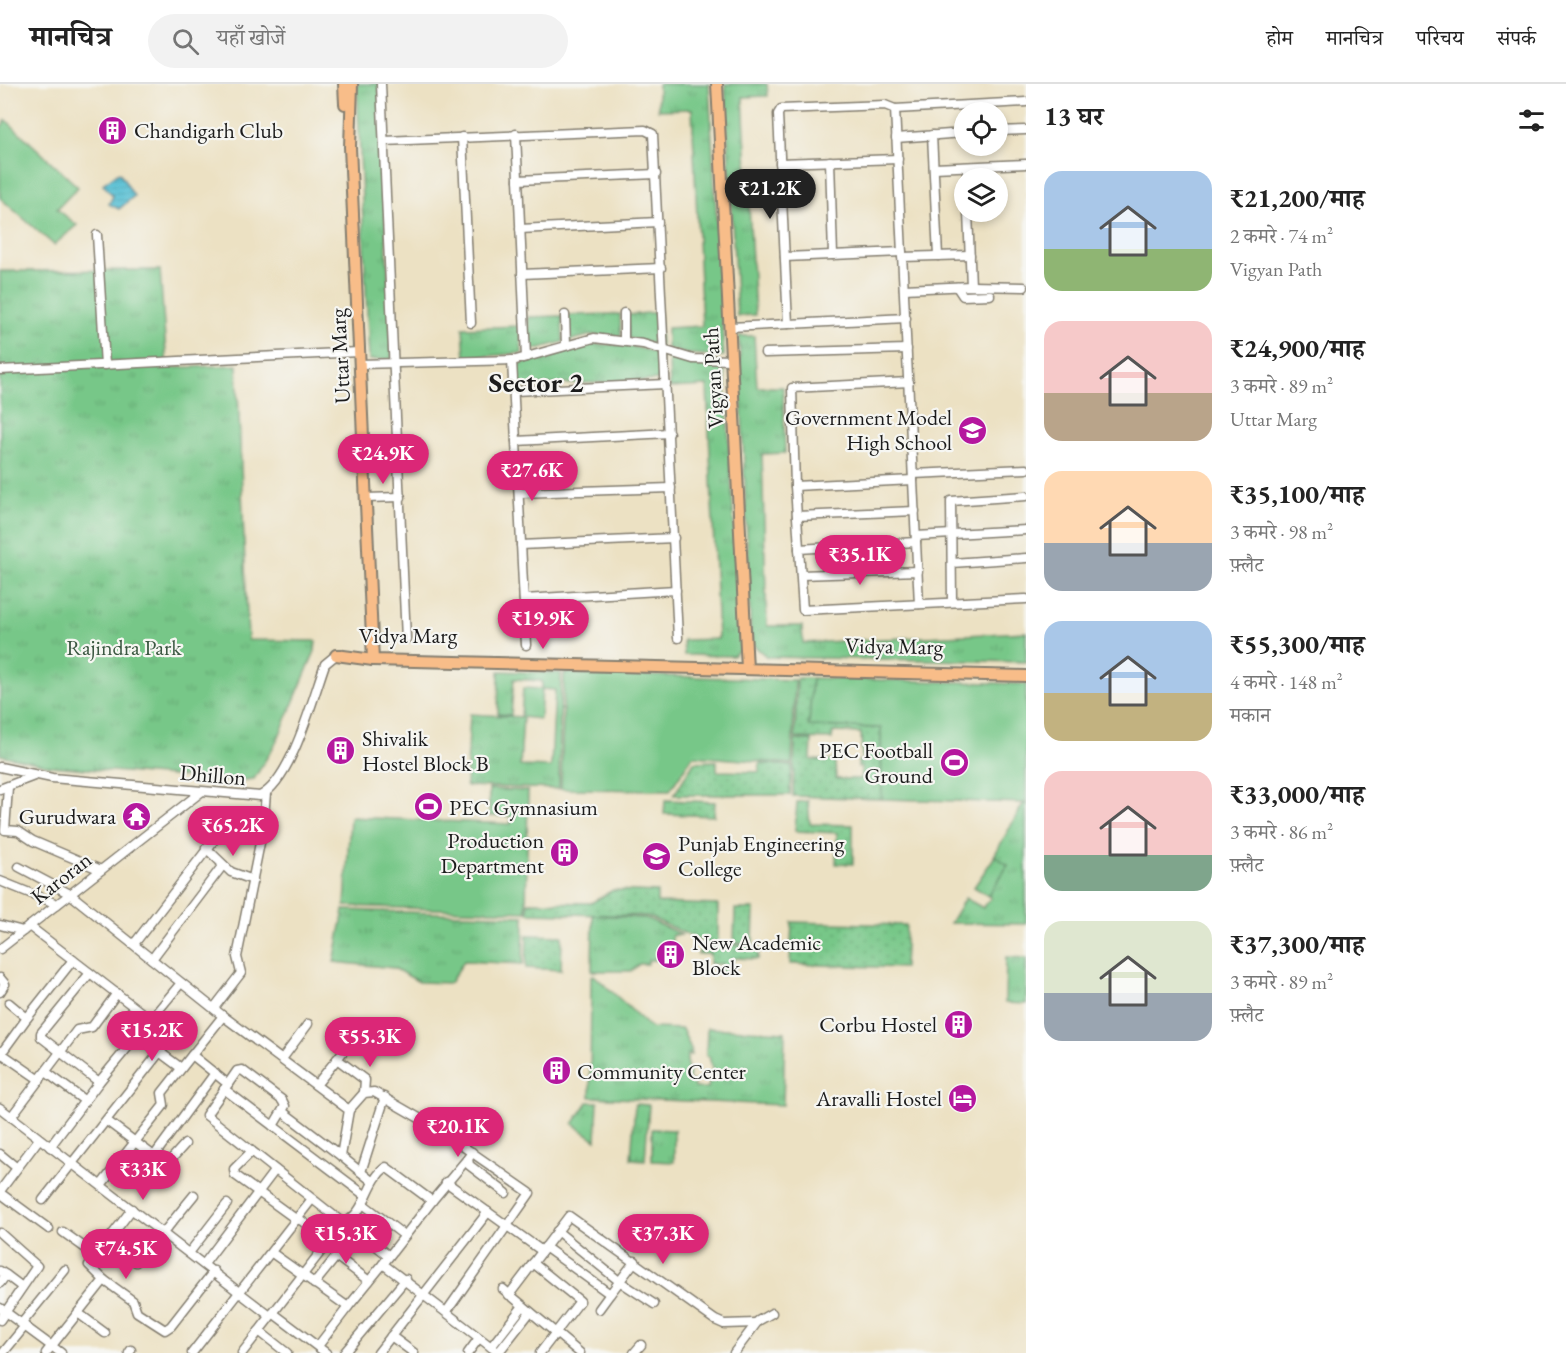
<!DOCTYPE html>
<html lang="hi">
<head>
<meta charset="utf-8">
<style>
  :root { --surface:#fff; --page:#f2f2f2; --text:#222; --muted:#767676; --line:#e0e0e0; --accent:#db2777 }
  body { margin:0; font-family:"EB Garamond","Noto Serif Devanagari",serif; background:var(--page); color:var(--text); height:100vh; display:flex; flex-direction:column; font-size:22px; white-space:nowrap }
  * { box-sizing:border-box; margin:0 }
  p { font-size:20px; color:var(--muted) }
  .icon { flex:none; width:33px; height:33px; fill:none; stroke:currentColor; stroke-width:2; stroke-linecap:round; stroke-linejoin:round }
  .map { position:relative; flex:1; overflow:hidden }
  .sheet { display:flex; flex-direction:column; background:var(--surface); width:540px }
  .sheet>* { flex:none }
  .controls { position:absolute; left:954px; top:18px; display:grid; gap:12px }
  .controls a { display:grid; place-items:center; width:54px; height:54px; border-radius:50%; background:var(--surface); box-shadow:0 3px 9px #0003; font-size:30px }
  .price { position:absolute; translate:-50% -51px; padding:0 14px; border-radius:21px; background:var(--accent); color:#fff; font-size:20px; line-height:39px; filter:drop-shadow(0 2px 3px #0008) }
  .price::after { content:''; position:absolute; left:50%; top:36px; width:18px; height:14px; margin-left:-9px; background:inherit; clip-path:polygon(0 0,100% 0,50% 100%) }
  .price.selected { background:#222; color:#fff }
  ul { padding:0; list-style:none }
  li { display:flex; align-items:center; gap:18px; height:150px; padding:0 18px }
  li span { display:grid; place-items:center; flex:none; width:168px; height:120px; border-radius:18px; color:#555 }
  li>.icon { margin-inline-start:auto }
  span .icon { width:72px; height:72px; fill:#fffc; stroke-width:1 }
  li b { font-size:26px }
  h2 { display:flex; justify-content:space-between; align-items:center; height:72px; padding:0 18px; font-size:26px }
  header { display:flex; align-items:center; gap:36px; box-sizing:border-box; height:84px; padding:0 30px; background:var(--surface); border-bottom:2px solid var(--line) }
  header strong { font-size:28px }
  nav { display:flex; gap:33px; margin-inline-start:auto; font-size:21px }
  .search { width:420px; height:54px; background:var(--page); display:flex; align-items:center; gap:15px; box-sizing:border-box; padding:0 21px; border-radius:33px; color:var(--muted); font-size:22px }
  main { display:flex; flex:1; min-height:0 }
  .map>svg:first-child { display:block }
  .grass { fill:url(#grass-tufts); stroke:#4a7252; stroke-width:1.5 }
  .garden { fill:url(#garden-dots); stroke:#4a7252; stroke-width:1.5 }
  .pitch { fill:#77c788; stroke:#4a7252; stroke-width:1.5 }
  .water { fill:url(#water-rules); stroke:#3a6e78; stroke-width:1.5 }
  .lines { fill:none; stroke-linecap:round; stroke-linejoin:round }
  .minor-casing { stroke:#847e70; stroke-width:11 }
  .major-casing { stroke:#847e70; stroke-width:14 }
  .minor { stroke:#fff; stroke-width:8 }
  .major { stroke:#f8bd89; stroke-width:10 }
  .labels { text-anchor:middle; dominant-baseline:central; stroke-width:4.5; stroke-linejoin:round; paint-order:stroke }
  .poi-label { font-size:22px; fill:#1c1c1c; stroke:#f6f6f2; text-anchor:start }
  .street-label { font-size:22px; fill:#1c1c1c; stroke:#f6f6f2 }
  .park-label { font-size:22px; fill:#3c5842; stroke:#f6f6f2 }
  .district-label { font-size:28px; font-weight:bold; fill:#1c1c1c; stroke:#f6f6f2 }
</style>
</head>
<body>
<header>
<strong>मानचित्र</strong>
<div class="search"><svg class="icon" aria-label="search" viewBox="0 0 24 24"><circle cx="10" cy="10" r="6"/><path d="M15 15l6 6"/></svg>यहाँ खोजें</div>
<nav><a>होम</a><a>मानचित्र</a><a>परिचय</a><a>संपर्क</a></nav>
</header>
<main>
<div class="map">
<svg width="1026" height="1269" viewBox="0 0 1026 1269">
  <defs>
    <pattern id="grass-tufts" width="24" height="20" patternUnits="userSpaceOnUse" patternTransform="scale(1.5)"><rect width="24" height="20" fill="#77c788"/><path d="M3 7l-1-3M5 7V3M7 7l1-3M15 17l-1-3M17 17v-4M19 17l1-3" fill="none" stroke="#66aa75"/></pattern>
    <pattern id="garden-dots" width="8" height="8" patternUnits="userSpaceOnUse" patternTransform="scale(1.5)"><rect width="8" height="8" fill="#77c788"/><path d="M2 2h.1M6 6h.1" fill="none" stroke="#66aa75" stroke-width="1.8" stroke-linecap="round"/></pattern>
    <pattern id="water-rules" width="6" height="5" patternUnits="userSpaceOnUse" patternTransform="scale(1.5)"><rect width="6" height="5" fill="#59c1d5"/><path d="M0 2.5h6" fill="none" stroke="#4da5b6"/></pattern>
  </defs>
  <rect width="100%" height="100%" fill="#f6f6f2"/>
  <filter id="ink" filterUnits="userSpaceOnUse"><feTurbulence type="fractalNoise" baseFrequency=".0167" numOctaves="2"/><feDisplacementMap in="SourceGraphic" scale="12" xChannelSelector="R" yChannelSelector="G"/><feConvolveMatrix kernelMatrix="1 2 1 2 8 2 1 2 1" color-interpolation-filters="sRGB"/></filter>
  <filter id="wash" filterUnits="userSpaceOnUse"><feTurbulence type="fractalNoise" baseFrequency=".008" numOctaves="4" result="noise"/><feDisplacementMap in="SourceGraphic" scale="24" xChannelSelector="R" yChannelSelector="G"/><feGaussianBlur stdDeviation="1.35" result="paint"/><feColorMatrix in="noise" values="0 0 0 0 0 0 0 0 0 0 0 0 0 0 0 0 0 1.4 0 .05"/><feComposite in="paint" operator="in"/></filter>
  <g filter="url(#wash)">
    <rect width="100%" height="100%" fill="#ece1c3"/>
    <g class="grass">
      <polygon points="357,0 379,0 392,275 369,276"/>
      <polygon points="658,0 709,0 724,272 687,270 667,265 667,244 702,242 692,25 658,26"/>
      <polygon points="725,0 767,0 768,12 743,13 755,231 737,232"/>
      <polygon points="160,186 167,284 237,281 248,556 316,557 315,567 277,657 254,695 235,697 50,682 0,671 0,187"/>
      <polygon points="659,228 661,262 628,254 627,231"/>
      <polygon points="620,230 621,253 592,251 568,257 568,231"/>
      <polygon points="562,232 563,258 529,267 528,233"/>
      <polygon points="520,242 522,269 465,274 463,244"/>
      <polygon points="739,252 754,252 757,303 783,303 785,369 762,370 767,542 802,542 803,559 1026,548 1026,578 767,573 751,559"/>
      <polygon points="592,260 628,261 661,270 662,296 516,302 515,281"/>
      <path d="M669,274C681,278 720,279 725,288L741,565L733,572L684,571L683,556L718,555L707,302L670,304Z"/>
      <polygon points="499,587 561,589 559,705 466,702 470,630 523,633 520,682 551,683 555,606 542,605 542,597 514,595 511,631 498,630"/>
      <polygon points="1023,720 1026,720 1026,840 950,839 965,814 983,824 991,814 988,812 1008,781 994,772"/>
      <polygon points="344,826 524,832 523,880 464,877 450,899 419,898 394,884 334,878"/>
      <polygon points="593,831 646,834 682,851 672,851 672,860 666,866 665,876 648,876 648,880 639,880 632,887 592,887"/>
      <polygon points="1006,873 1026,874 1026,920 1005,919"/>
      <polygon points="594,891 651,944 682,945 691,965 691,971 687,971 687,984 690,985 689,997 693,997 694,1004 708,1004 709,998 715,997 709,972 706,972 707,944 785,948 783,1021 590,1013 591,892"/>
      <polygon points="588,1018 598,1018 596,1056 573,1040"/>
      <polygon points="635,1020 649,1021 645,1076 631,1075"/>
      <polygon points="652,1045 674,1046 674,1078 652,1077"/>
    </g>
    <g class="garden">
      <polygon points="797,594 812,594 809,642 881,644 882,715 793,712 795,656 812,656 811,676 835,677 836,695 861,695 861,683 858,683 858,677 862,677 861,649 833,648 832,655 795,654"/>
      <polygon points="717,677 717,687 759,688 760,679 792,682 790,711 674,711 694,678"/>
      <polygon points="665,716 715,718 714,732 664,730"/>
      <polygon points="808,717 810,740 853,741 853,780 836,780 837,749 795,747 797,718"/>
      <polygon points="613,806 657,808 657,819 718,821 718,859 704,858 647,832 528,829 528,818 591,819"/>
      <polygon points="735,825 754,825 753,859 734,859"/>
      <polygon points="792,838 906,841 904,884 790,880"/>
      <polygon points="527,851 562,852 561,886 526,884"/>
      <polygon points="703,860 759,862 758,875 733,874 733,879 722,891 722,880 710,880 710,870 698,870"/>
    </g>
    <g class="pitch">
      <polygon points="6,36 78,103 57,125 77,141 54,161 0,114 0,44"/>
      <polygon points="564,589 795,596 792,680 693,672 670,706 561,705"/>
      <polygon points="812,594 1026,600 1026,719 882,715 881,644 809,642"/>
      <polygon points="523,604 542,605 540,635 521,633"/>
      <polygon points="489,705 528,707 526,828 345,822 350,733 511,740 511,732 489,732"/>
      <polygon points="995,772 1008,781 988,812 974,803"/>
    </g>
    <polygon class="water" points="119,88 134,112 119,125 109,120 113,112 103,100"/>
  </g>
  <g filter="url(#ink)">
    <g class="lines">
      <defs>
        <g id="minor">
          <polyline points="381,0 406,555"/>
          <polyline points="895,25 919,520"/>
          <polyline points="998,47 1026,46"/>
          <polyline points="516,50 526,273"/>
          <polyline points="932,51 938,172"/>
          <polyline points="462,53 471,239"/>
          <polyline points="896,54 964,49"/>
          <polyline points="384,57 645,46 653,50 678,554"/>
          <polyline points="830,77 833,171"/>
          <polyline points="780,79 898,75"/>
          <polyline points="967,83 967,94"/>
          <polyline points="934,84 1026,80"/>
          <polyline points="518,96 656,90"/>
          <polyline points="968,128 971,202"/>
          <polyline points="520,145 658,138"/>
          <polyline points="97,151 105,281"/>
          <polyline points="785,173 902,168"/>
          <polyline points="902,173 970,171"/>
          <polyline points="522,190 661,184"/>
          <polyline points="957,203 963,212 990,211"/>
          <polyline points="904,205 971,202 1024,203"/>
          <polyline points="624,229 624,257"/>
          <polyline points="565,231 566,261"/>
          <polyline points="788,240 778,30 781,25 885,21 895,25 1026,18"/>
          <polyline points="730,243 906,234"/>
          <polyline points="765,269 907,265"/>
          <polyline points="512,276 526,561"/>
          <polyline points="360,280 516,276 594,254 643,260 693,275 732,276"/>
          <polyline points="0,286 359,268"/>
          <polyline points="909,298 792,304 795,402 803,526 1026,515"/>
          <polyline points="514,307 666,300"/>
          <polyline points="516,357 669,349"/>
          <polyline points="913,390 1026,385"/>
          <polyline points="795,402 913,396"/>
          <polyline points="519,409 671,404"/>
          <polyline points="366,414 401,413"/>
          <polyline points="797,432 915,427"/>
          <polyline points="916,452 1026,446"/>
          <polyline points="521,461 674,454"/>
          <polyline points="799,465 916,458"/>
          <polyline points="952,479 1026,474"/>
          <polyline points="801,491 918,487"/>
          <polyline points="524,515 676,506"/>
          <polyline points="952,518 951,417 1026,412"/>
          <path d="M0,683L52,694L260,712C292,696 313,613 325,580L336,571"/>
          <polyline points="8,703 5,746 18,747 33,757 101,786"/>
          <polyline points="0,705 34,692"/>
          <polyline points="206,764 231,788 253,796"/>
          <polyline points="19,783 70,810 223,932 192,971 228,1000 206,1031 343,1139 242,1269"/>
          <polyline points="0,797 57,820"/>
          <polyline points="0,841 23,847"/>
          <polyline points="29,842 151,936"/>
          <polyline points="134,860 218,751"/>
          <polyline points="0,865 201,708"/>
          <polyline points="152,875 223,781"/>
          <polyline points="90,889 41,949 41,953 99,998"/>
          <polyline points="0,894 5,900 0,908"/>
          <polyline points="9,919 27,934 73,876"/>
          <polyline points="214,924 241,889 237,873 263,744 266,709"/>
          <polyline points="223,932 349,1026 341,1072 373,1098"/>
          <polyline points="138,952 181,984"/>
          <polyline points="1,969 40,996"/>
          <polyline points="0,971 27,934"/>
          <polyline points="282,975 308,940"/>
          <polyline points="337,975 365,996 364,1009"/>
          <polyline points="46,988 85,1017"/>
          <polyline points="228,1000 237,987 242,986 282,1016 285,1022 273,1042"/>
          <polyline points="316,1001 346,964"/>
          <polyline points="224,1005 366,1112"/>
          <polyline points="0,1024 270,1232"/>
          <polyline points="349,1026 364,1009 374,1008 438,1045 530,1109 447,1227"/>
          <polyline points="283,1028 341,1072"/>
          <polyline points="11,1033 77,946 92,943 117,909"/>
          <polyline points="107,1037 166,1081 185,1060"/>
          <polyline points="50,1063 99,998 181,899"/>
          <polyline points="251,1068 234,1085 235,1091 297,1136"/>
          <polyline points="472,1068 468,1074 469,1081 506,1109"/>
          <polyline points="0,1070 17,1084"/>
          <polyline points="154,1072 215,989"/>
          <polyline points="361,1088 385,1013"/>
          <polyline points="446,1098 542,1167"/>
          <polyline points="101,1101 164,1021 162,1009 192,971"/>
          <polyline points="0,1107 39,1055"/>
          <polyline points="0,1109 49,1145"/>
          <polyline points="43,1116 170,955"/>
          <polyline points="432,1117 468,1074"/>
          <polyline points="363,1120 405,1152"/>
          <polyline points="298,1134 341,1167"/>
          <polyline points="346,1138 389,1172"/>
          <path d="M343,1139C367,1130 366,1097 386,1083L432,1117L383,1180L499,1269"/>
          <polyline points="557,1147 619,1197 654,1220"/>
          <polyline points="63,1148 95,1171"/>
          <polyline points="0,1149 37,1182 0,1236"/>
          <polyline points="163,1149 194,1111"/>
          <polyline points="545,1163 610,1210 635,1177"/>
          <polyline points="189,1169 227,1120"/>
          <polyline points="272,1169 348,1223 383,1180"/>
          <polyline points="336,1172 369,1197"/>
          <polyline points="136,1178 159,1146"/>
          <polyline points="533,1179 580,1217 540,1269"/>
          <polyline points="204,1180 275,1086"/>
          <polyline points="0,1187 6,1191 0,1199"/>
          <polyline points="6,1191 22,1203"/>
          <polyline points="104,1196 133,1217 137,1228 165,1246 171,1242 214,1187"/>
          <polyline points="314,1200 357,1147"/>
          <polyline points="503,1205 580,1269"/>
          <polyline points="509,1211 569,1132 715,1236 724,1240 756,1239"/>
          <polyline points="0,1224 61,1269"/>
          <polyline points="599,1225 610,1210"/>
          <polyline points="78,1229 105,1249"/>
          <polyline points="273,1229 326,1269"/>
          <polyline points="22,1239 65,1186"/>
          <polyline points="259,1247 287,1269"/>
          <polyline points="391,1252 414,1269"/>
          <polyline points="318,1262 348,1223"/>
          <polyline points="491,1263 523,1222"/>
          <polyline points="3,1269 25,1242"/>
          <polyline points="46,1269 104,1196 89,1181 132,1125"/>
          <polyline points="129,1269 131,1266"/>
          <polyline points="192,1269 312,1115"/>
          <polyline points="344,1269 406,1195"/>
          <polyline points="378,1269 488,1128"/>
          <polyline points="468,1269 479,1254"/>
          <polyline points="498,1269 530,1228"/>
          <polyline points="634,1269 641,1261"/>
          <polyline points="734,1269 758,1237 772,1229"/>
        </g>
        <g id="major">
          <polyline points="344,0 345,20"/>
          <polyline points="352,0 350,63 373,576"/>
          <polyline points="717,0 747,585"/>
          <polyline points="336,571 373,576 1026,592"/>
        </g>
      </defs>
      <use href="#minor" class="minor-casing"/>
      <use href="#major" class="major-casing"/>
      <use href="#minor" class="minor"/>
      <use href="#major" class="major"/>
    </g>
  </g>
  <defs>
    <symbol id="building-disc" viewBox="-11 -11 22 22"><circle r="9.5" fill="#b5179e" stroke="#f6f6f2"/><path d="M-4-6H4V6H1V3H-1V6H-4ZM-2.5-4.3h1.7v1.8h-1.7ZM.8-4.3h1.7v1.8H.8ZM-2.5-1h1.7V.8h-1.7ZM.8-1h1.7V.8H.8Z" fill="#fff"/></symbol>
    <symbol id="school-disc" viewBox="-11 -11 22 22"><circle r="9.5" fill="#b5179e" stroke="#f6f6f2"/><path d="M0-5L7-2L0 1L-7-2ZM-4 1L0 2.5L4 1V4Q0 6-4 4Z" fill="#fff"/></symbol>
    <symbol id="stadium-disc" viewBox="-11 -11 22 22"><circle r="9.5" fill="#b5179e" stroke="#f6f6f2"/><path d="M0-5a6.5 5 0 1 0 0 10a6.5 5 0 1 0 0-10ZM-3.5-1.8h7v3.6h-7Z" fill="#fff"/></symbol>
    <symbol id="temple-disc" viewBox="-11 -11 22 22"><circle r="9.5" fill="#b5179e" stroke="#f6f6f2"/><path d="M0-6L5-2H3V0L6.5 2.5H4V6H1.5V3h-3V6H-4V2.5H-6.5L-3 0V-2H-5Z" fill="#fff"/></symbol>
    <symbol id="university-disc" viewBox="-11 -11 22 22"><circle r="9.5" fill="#b5179e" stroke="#f6f6f2"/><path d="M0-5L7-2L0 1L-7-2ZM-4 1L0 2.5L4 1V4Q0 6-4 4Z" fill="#fff"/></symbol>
    <symbol id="hotel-disc" viewBox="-11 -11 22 22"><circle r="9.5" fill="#b5179e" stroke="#f6f6f2"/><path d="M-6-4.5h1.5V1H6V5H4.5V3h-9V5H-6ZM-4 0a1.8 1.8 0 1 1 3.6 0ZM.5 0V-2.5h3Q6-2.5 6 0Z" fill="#fff"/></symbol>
  </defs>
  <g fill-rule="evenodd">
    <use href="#building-disc" x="96" y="30" width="33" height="33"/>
    <use href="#school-disc" x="956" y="330" width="33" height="33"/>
    <use href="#building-disc" x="324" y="650" width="33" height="33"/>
    <use href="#stadium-disc" x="938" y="662" width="33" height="33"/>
    <use href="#stadium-disc" x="412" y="706" width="33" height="33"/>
    <use href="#temple-disc" x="120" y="716" width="33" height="33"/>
    <use href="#building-disc" x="548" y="752" width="33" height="33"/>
    <use href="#university-disc" x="640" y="756" width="33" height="33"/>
    <use href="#building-disc" x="654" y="854" width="33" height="33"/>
    <use href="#building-disc" x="942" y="924" width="33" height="33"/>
    <use href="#building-disc" x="540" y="970" width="33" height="33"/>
    <use href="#hotel-disc" x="946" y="998" width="33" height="33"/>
  </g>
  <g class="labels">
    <g class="poi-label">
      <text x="134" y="46">Chandigarh Club</text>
      <text x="952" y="333" text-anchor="end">Government Model<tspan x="952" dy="25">High School</tspan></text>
      <text x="362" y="654">Shivalik<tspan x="362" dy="25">Hostel Block B</tspan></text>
      <text x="933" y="666" text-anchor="end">PEC Football<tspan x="933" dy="25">Ground</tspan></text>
      <text x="449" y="723">PEC Gymnasium</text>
      <text x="116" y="732" text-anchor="end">Gurudwara</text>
      <text x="544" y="756" text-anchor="end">Production<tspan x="544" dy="25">Department</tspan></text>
      <text x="678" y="759">Punjab Engineering<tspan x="678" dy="25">College</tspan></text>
      <text x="692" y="858">New Academic<tspan x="692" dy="25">Block</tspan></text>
      <text x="937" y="940" text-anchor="end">Corbu Hostel</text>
      <text x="577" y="987">Community Center</text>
      <text x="942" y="1014" text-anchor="end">Aravalli Hostel</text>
    </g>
    <g class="street-label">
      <text transform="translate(340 272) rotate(-93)">Uttar Marg</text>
      <text transform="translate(713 294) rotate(-93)">Vigyan Path</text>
      <text x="408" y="551">Vidya Marg</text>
      <text transform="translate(894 562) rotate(1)">Vidya Marg</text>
      <text transform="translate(213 691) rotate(5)">Dhillon</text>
      <text transform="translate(61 794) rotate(-38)">Karoran</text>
    </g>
    <g class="park-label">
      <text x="124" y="563">Rajindra Park</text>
    </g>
    <g class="district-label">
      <text x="536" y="298">Sector 2</text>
    </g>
  </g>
</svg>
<div class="controls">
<a><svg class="icon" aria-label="locate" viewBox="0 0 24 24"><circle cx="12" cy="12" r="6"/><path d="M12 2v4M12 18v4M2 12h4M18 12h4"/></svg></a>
<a><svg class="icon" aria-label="layers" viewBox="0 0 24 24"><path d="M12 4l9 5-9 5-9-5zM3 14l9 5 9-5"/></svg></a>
</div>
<b class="price selected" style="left:770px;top:136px">₹21.2K</b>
<b class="price" style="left:383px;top:401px">₹24.9K</b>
<b class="price" style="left:532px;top:418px">₹27.6K</b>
<b class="price" style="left:860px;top:502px">₹35.1K</b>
<b class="price" style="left:543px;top:566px">₹19.9K</b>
<b class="price" style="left:233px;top:773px">₹65.2K</b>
<b class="price" style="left:152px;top:978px">₹15.2K</b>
<b class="price" style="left:370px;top:984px">₹55.3K</b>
<b class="price" style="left:458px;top:1074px">₹20.1K</b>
<b class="price" style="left:143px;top:1117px">₹33K</b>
<b class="price" style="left:346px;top:1181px">₹15.3K</b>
<b class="price" style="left:663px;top:1181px">₹37.3K</b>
<b class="price" style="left:126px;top:1196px">₹74.5K</b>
</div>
<section class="sheet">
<h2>13 घर<svg class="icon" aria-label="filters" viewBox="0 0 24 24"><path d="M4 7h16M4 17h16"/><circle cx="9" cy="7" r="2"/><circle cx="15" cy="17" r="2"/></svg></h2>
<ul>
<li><span style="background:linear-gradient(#a9c7e8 65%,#8fb573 0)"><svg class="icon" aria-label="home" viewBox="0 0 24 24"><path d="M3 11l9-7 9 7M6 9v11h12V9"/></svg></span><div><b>₹21,200/माह</b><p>2 कमरे · 74 m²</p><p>Vigyan Path</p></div></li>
<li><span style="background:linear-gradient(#f6c9c9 60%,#b9a48a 0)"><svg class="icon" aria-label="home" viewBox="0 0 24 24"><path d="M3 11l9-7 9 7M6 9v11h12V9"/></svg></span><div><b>₹24,900/माह</b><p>3 कमरे · 89 m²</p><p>Uttar Marg</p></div></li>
<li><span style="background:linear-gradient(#ffd9b3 60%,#9aa5b1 0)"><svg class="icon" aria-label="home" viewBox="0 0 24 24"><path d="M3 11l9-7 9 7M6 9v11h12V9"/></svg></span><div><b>₹35,100/माह</b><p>3 कमरे · 98 m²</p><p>फ़्लैट</p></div></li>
<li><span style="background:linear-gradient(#a9c7e8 60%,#c2b280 0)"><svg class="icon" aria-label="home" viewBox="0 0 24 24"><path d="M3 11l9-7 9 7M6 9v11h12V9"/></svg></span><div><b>₹55,300/माह</b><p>4 कमरे · 148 m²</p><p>मकान</p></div></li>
<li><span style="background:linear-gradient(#f6c9c9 70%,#7fa58c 0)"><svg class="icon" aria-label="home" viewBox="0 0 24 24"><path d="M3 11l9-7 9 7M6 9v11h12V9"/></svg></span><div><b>₹33,000/माह</b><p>3 कमरे · 86 m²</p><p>फ़्लैट</p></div></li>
<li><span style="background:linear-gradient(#dfe7d0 60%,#9aa5b1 0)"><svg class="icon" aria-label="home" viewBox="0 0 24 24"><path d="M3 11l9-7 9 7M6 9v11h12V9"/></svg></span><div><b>₹37,300/माह</b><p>3 कमरे · 89 m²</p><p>फ़्लैट</p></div></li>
</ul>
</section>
</main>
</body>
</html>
